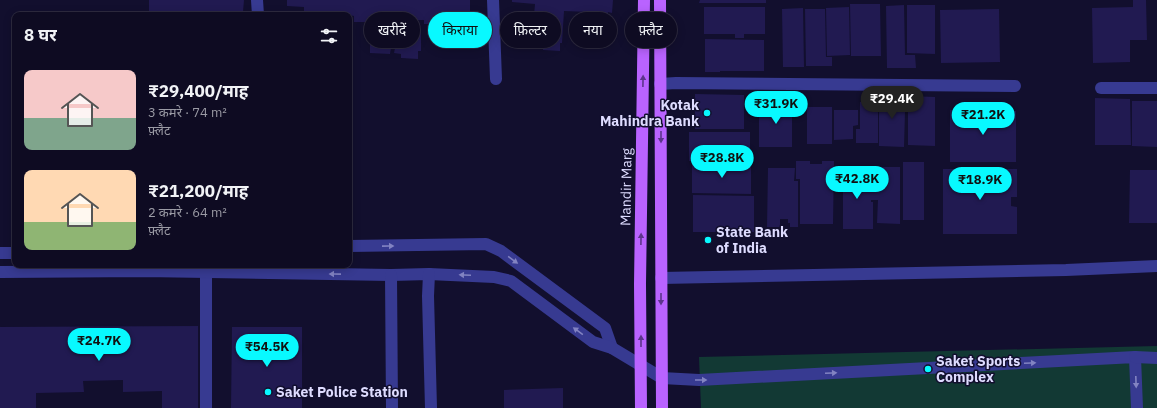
<!DOCTYPE html>
<html lang="hi">
<head>
<meta charset="utf-8">
<style>
  :root { --surface:#0e0b22; --page:#17142a; --text:#f1f3f6; --muted:#9b9ba5; --line:#2e2b40; --accent:#08f9ff }
  body { margin:0; font-family:"IBM Plex Sans","Noto Sans Devanagari",sans-serif; background:var(--page); color:var(--text); height:100vh; display:flex; flex-direction:column; font-size:15px; white-space:nowrap }
  * { box-sizing:border-box; margin:0 }
  p { font-size:13px; color:var(--muted) }
  .icon { flex:none; width:22px; height:22px; fill:none; stroke:currentColor; stroke-width:2; stroke-linecap:round; stroke-linejoin:round }
  .map { position:relative; flex:1; overflow:hidden }
  .sheet { position:absolute; left:12px; top:12px; width:340px; height:256px; display:flex; flex-direction:column; background:var(--surface); border-radius:8px; box-shadow:0 2px 10px #0003,0 0 0 1px var(--line) }
  .sheet>* { flex:none }
  .hud { position:absolute; left:364px; top:12px; width:380px; height:36px; display:flex; gap:8px }
  .price { position:absolute; translate:-50% -34px; padding:0 9px; border-radius:14px; background:var(--accent); color:#111; font-size:13px; line-height:26px; filter:drop-shadow(0 1px 2px #0008) }
  .price::after { content:''; position:absolute; left:50%; top:24px; width:12px; height:9px; margin-left:-6px; background:inherit; clip-path:polygon(0 0,100% 0,50% 100%) }
  .price.active { background:#222; color:#fff }
  ul { padding:0; list-style:none }
  li { display:flex; align-items:center; gap:12px; height:100px; padding:0 12px }
  li span { display:grid; place-items:center; flex:none; width:112px; height:80px; border-radius:8px; color:#555 }
  li>.icon { margin-inline-start:auto }
  span .icon { width:48px; height:48px; fill:#fffc; stroke-width:1 }
  li b { font-size:17px }
  h2 { display:flex; justify-content:space-between; align-items:center; height:48px; padding:0 12px; font-size:17px }
  .pill { padding:0 14px; border-radius:18px; background:var(--surface); box-shadow:0 2px 10px #0003,0 0 0 1px var(--line); font-size:14px; line-height:36px }
  .pill.active { background:var(--accent); color:#111 }
  .map>svg:first-child { display:block }
  .green { fill:#123934 }
  .building { fill:#211a51 }
  .lines { fill:none; stroke-linecap:round; stroke-linejoin:round }
  .minor { stroke:#373a91; stroke-width:12 }
  .major { stroke:#b963ff; stroke-width:12 }
  .oneway { fill:#5d358c }
  .oneway2 { fill:#8283c2 }
  .poi-dot { fill:#08f9ff; stroke:#120f2e; stroke-width:1.5 }
  .labels { text-anchor:middle; dominant-baseline:central; stroke-width:3; stroke-linejoin:round; paint-order:stroke }
  .poi-label { font-size:14px; font-weight:bold; fill:#dedcff; stroke:#120f2e; text-anchor:start }
  .street-label { font-size:14px; fill:#dedcff; stroke:#120f2e }
</style>
</head>
<body>
<div class="map">
<svg width="1157" height="408" viewBox="0 0 1157 408">
  <rect width="100%" height="100%" fill="#120f2e"/>
  <polygon class="green" points="1157,346 1157,408 701,408 699,357"/>
  <g class="building">
    <polygon points="149,0 244,0 243,12 224,12 224,15 149,15"/>
    <polygon points="287,0 470,0 470,21 467,21 467,27 451,27 451,24 424,24 424,20 403,20 403,29 421,29 421,51 418,51 418,59 401,58 401,54 394,53 395,48 391,48 390,54 370,53 370,22 354,22 354,16 349,15 304,15 304,7 287,6"/>
    <polygon points="512,0 613,0 612,13 608,12 607,21 590,20 590,12 564,11 562,43 560,43 560,51 543,50 543,44 517,42 517,37 513,36 514,13 534,15 535,4 512,2"/>
    <polygon points="700,0 766,0 766,3 699,3"/>
    <polygon points="1133,0 1146,0 1147,40 1130,40 1130,62 1093,63 1092,8 1133,7"/>
    <polygon points="850,4 880,4 881,56 851,56"/>
    <polygon points="904,5 905,55 915,55 916,68 887,68 886,6"/>
    <polygon points="907,5 935,5 935,54 907,53"/>
    <polygon points="704,7 765,7 765,34 744,34 744,38 735,38 735,34 704,34"/>
    <polygon points="849,7 850,55 827,56 826,8"/>
    <polygon points="803,8 804,67 783,67 782,9"/>
    <polygon points="805,9 825,9 826,57 832,57 832,66 806,66"/>
    <polygon points="999,9 1000,62 941,63 940,10"/>
    <polygon points="705,39 764,40 764,71 720,71 720,72 705,72"/>
    <polygon points="695,94 744,95 744,129 695,129"/>
    <polygon points="879,95 906,95 906,112 905,112 904,147 879,146"/>
    <polygon points="908,96 935,97 935,146 908,145"/>
    <polygon points="1095,98 1130,99 1131,145 1095,145"/>
    <polygon points="1132,101 1157,101 1157,147 1132,146"/>
    <polygon points="860,102 878,102 878,143 856,143 856,129 860,129"/>
    <rect x="759" y="103" width="33" height="44"/>
    <rect x="807" y="107" width="25" height="37"/>
    <polygon points="834,110 858,110 858,125 853,126 853,139 834,140"/>
    <polygon points="950,110 1016,111 1016,162 950,162"/>
    <rect x="689" y="132" width="61" height="29"/>
    <polygon points="796,161 810,161 810,164 822,164 822,161 834,161 833,224 800,224 800,179 796,179"/>
    <rect x="903" y="162" width="21" height="58"/>
    <polygon points="692,164 751,164 751,194 692,193"/>
    <polygon points="871,167 900,167 900,224 877,223 878,200 871,200"/>
    <polygon points="768,168 795,168 794,181 798,181 798,227 790,227 790,223 788,223 788,219 780,219 780,227 767,227"/>
    <polygon points="943,169 1017,169 1017,197 1011,197 1011,206 1017,207 1017,234 943,234"/>
    <polygon points="840,170 871,170 871,181 868,181 869,192 871,192 871,202 873,202 873,229 843,229 843,185 840,185"/>
    <polygon points="1130,170 1157,170 1157,223 1129,223"/>
    <polygon points="693,195 754,196 754,232 693,232"/>
    <polygon points="198,326 198,408 162,408 162,391 123,392 123,380 83,381 84,392 36,393 36,408 0,408 0,327"/>
    <polygon points="232,327 302,327 302,408 231,408"/>
    <polygon points="563,388 563,408 504,408 504,390"/>
  </g>
  <g class="lines">
    <g class="minor">
      <polyline points="257,0 258,15"/>
      <polyline points="493,0 496,79"/>
      <polyline points="660,84 676,83 1015,86"/>
      <polyline points="1101,88 1157,88"/>
      <polyline points="349,246 486,244 501,251 605,328 612,348"/>
      <polyline points="0,253 15,253"/>
      <polyline points="206,265 206,408"/>
      <polyline points="0,272 145,271 391,275 429,274 494,277 511,281 593,342 612,348 662,378 699,380 1135,357 1137,408"/>
      <polyline points="429,274 428,296 431,408"/>
      <polyline points="391,275 392,408"/>
      <polyline points="661,278 1066,270 1157,266"/>
      <polyline points="1135,357 1157,358"/>
    </g>
    <g class="major">
      <polyline points="660,0 662,408"/>
      <polyline points="641,408 640,284 644,0"/>
    </g>
  </g>
  <defs><path id="oneway-solid" d="M-6-.8H1V-3.2L6.5 0L1 3.2V.8H-6Z"/></defs>
  <g class="oneway">
    <use href="#oneway-solid" transform="translate(643 81) rotate(-89)"/>
    <use href="#oneway-solid" transform="translate(661 137) rotate(90)"/>
    <use href="#oneway-solid" transform="translate(641 239) rotate(-89)"/>
    <use href="#oneway-solid" transform="translate(661 299) rotate(90)"/>
    <use href="#oneway-solid" transform="translate(641 341) rotate(-90)"/>
  </g>
  <g class="oneway2">
    <use href="#oneway-solid" transform="translate(388 246) rotate(-1)"/>
    <use href="#oneway-solid" transform="translate(513 260) rotate(36)"/>
    <use href="#oneway-solid" transform="translate(335 274) rotate(-179)"/>
    <use href="#oneway-solid" transform="translate(465 275) rotate(-178)"/>
    <use href="#oneway-solid" transform="translate(578 331) rotate(-144)"/>
    <use href="#oneway-solid" transform="translate(1030 363) rotate(-3)"/>
    <use href="#oneway-solid" transform="translate(831 373) rotate(-3)"/>
    <use href="#oneway-solid" transform="translate(701 380)"/>
    <use href="#oneway-solid" transform="translate(1136 382) rotate(88)"/>
  </g>
  <g class="poi-dot">
    <circle cx="707" cy="113" r="4"/>
    <circle cx="708" cy="240" r="4"/>
    <circle cx="928" cy="369" r="4"/>
    <circle cx="268" cy="392" r="4"/>
  </g>
  <g class="labels">
    <g class="poi-label">
      <text x="699" y="105" text-anchor="end">Kotak<tspan x="699" dy="16">Mahindra Bank</tspan></text>
      <text x="716" y="232">State Bank<tspan x="716" dy="16">of India</tspan></text>
      <text x="936" y="361">Saket Sports<tspan x="936" dy="16">Complex</tspan></text>
      <text x="276" y="392">Saket Police Station</text>
    </g>
    <g class="street-label">
      <text transform="translate(626 187) rotate(-89)">Mandir Marg</text>
    </g>
  </g>
</svg>
<b class="price active" style="left:892px;top:120px">₹29.4K</b>
<b class="price" style="left:776px;top:125px">₹31.9K</b>
<b class="price" style="left:983px;top:136px">₹21.2K</b>
<b class="price" style="left:722px;top:179px">₹28.8K</b>
<b class="price" style="left:857px;top:200px">₹42.8K</b>
<b class="price" style="left:980px;top:201px">₹18.9K</b>
<b class="price" style="left:99px;top:362px">₹24.7K</b>
<b class="price" style="left:267px;top:368px">₹54.5K</b>
<div class="hud">
<a class="pill">खरीदें</a>
<a class="pill active">किराया</a>
<a class="pill">फ़िल्टर</a>
<a class="pill">नया</a>
<a class="pill">फ़्लैट</a>
</div>
<section class="sheet">
<h2>8 घर<svg class="icon" aria-label="filters" viewBox="0 0 24 24"><path d="M4 7h16M4 17h16"/><circle cx="9" cy="7" r="2"/><circle cx="15" cy="17" r="2"/></svg></h2>
<ul>
<li><span style="background:linear-gradient(#f6c9c9 60%,#7fa58c 0)"><svg class="icon" aria-label="home" viewBox="0 0 24 24"><path d="M3 11l9-7 9 7M6 9v11h12V9"/></svg></span><div><b>₹29,400/माह</b><p>3 कमरे · 74 m²</p><p>फ़्लैट</p></div></li>
<li><span style="background:linear-gradient(#ffd9b3 65%,#8fb573 0)"><svg class="icon" aria-label="home" viewBox="0 0 24 24"><path d="M3 11l9-7 9 7M6 9v11h12V9"/></svg></span><div><b>₹21,200/माह</b><p>2 कमरे · 64 m²</p><p>फ़्लैट</p></div></li>
</ul>
</section>
</div>
</body>
</html>
